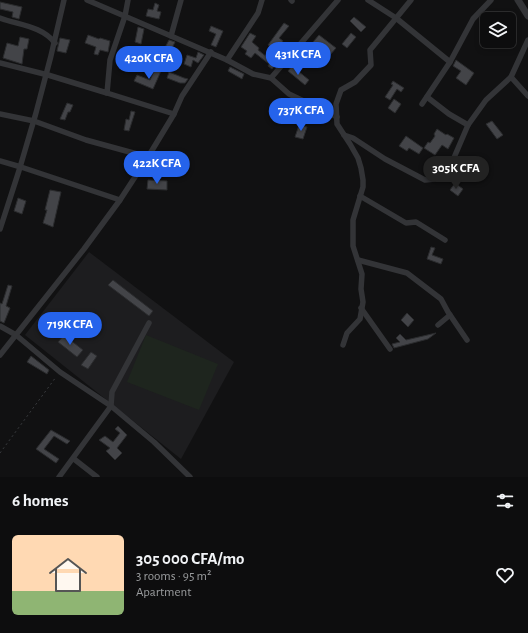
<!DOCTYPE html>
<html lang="en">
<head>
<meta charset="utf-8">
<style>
  :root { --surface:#0d0d0e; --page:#161617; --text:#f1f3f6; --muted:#9a9c9e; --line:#2d2d2e; --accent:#2563eb }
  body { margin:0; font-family:"Alegreya Sans",sans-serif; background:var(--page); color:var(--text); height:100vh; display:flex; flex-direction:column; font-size:15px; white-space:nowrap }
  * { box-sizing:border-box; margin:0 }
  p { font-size:13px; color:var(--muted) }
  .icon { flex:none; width:22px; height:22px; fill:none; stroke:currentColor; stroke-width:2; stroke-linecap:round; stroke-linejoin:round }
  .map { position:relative; height:477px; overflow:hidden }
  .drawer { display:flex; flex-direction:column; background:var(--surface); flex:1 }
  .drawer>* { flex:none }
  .controls { position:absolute; left:480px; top:12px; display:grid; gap:8px }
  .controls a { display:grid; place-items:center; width:36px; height:36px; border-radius:6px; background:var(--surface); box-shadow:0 2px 6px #0003,0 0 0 1px var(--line); font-size:20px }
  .price { position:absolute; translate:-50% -34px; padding:0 9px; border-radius:14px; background:var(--accent); color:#fff; font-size:13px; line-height:26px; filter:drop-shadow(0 1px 2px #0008) }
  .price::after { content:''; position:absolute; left:50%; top:24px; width:12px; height:9px; margin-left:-6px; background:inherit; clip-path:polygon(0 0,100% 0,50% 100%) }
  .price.active { background:#222; color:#fff }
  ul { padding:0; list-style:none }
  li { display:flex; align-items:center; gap:12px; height:100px; padding:0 12px }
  li span { display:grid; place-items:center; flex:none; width:112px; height:80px; border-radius:6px; color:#555 }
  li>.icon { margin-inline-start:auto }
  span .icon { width:48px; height:48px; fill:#fffc; stroke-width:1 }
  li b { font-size:17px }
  h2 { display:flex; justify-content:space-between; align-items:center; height:48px; padding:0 12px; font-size:17px }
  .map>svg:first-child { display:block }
  .built { fill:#1d1d1f }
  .green { fill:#1e251e }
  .building { fill:#434448; stroke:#2b2c2e }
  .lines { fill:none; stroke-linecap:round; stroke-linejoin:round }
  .path { stroke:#393b3e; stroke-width:1; stroke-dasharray:2 3; stroke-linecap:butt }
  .minor { stroke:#333437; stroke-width:5.5 }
  .tertiary { stroke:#333437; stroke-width:7 }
</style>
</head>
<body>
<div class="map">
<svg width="528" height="477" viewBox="0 0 528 477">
  <rect width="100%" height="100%" fill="#111112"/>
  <polygon class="built" points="89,252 234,362 181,459 25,335"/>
  <polygon class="green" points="146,335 218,364 199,410 127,382"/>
  <g class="building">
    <polygon points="0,2 22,7 19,19 12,17 13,12 0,9"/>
    <polygon points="155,3 159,5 157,11 161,12 159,19 146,16 148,9 153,10"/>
    <polygon points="354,17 366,27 361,32 350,21"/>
    <polygon points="284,23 289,26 279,38 283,41 276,50 268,45"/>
    <polygon points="211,26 223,31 216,47 211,45 216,34 209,31"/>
    <polygon points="138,27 144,29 141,44 135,42"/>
    <polygon points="250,33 256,36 252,42 259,48 258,50 276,64 272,69 268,66 269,64 255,53 251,58 245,54 247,51 241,47"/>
    <polygon points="351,33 356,37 347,48 342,44"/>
    <polygon points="88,35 99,39 100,38 110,41 108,52 100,50 98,55 94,54 96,47 85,43"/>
    <polygon points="319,35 336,48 330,55 313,42"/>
    <polygon points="20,37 29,39 27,49 24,49 22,64 3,58 7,43 18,46"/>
    <polygon points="60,38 70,40 66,53 57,51"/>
    <polygon points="169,40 175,42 166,60 160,57"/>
    <polygon points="198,52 204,55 198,63 193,60 191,67 184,64 187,55 196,58"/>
    <polygon points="146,58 155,59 154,68 144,66"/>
    <polygon points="456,60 474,73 466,85 456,78 461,71 453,66"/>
    <polygon points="292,66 309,80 305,85 288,71"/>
    <polygon points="230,67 244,74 242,79 228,71"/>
    <polygon points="155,69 161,71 153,89 134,81 137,75 150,80"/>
    <polygon points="169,72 184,78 188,79 185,83 180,83 167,78"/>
    <polygon points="393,81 404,88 401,92 397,89 390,100 385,97 393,85 391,84"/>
    <polygon points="394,99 401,104 395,113 388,108"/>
    <polygon points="67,103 73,105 70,112 68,112 65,120 60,119"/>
    <polygon points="131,111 135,112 129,131 124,130 126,119 129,120"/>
    <polygon points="492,121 503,135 497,139 486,124"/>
    <polygon points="299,125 307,127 303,139 295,137"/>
    <polygon points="437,129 446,135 447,134 454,138 448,149 442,145 435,155 424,148 428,142 430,143 435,136 434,134"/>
    <polygon points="406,136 423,148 419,154 409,148 407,151 399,146"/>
    <polygon points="148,180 167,181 167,190 147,189"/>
    <polygon points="455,183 463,189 458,196 450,190"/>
    <polygon points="50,190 61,192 53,227 43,223 47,210 45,210"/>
    <polygon points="18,198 26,201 22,214 14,211"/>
    <polygon points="431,247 435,248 432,255 443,259 441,264 427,259"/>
    <polygon points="113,280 153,311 149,316 108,285"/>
    <polygon points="8,285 12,286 6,306 10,308 4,323 0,321 0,303 2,304"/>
    <polygon points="407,313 414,320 408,327 401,320"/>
    <polygon points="436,333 428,339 394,348 392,344 400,342 396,338 400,334 406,340"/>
    <polygon points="64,335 83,350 77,357 58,342"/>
    <polygon points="91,352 97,356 88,369 81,365"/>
    <polygon points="31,356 49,370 47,374 27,362"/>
    <polygon points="118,426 127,435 117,448 122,453 115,460 106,451 110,448 99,440 105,436 113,442 120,433 115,429"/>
    <polygon points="51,430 70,441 67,444 54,436 44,449 59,459 56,463 36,449"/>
  </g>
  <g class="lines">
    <polyline class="path" points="0,453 56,377"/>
    <g class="minor">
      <polyline points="87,0 171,36"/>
      <polyline points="181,0 171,36 227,60 253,74 271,78 289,94 337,117"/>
      <polyline points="291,0 292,1"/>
      <polyline points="368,0 396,18 450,62"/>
      <path d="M0,18C19,25 42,26 55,43"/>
      <polyline points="227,60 258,13 262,0"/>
      <polyline points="0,63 48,75 107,93 110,60 125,16 128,0"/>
      <polyline points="511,77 528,96"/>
      <polyline points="271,78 338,0"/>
      <polyline points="107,93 174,114"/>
      <polyline points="427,97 449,114 468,125"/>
      <polyline points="422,104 450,62 473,19 491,0"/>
      <polyline points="0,114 34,121 86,140 148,157"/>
      <polyline points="344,135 353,138 385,159 425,180 435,179 444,175 450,167 468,125 486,100 511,77 528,40"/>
      <polyline points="0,161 21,167 120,200"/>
      <polyline points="360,196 406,223 416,222 445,240"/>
      <path d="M0,229C26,153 47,78 64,0"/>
      <polyline points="358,260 407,273 441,299 448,312 467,340"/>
      <polyline points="361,308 390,349"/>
      <polyline points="438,325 450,315"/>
      <polyline points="0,326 16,335 60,372 111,406 154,442 190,477"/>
      <polyline points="343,345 347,333 360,319 363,302 361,289 362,274 353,246 353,220 363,187 363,180 361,168 358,158 350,144 337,124 336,104 341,90 355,82 371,65 370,50 411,0"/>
      <polyline points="0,355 84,249 120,200 148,157 174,114 182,96 211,52"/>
      <polyline points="74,459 97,477"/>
      <polyline points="59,477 111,406 112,392 149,323"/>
    </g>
    <polyline class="tertiary" points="518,0 528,16"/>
  </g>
</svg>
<div class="controls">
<a><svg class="icon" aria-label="layers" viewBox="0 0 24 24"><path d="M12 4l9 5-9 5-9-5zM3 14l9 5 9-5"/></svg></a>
</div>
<b class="price" style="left:298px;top:76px">431K CFA</b>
<b class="price" style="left:149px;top:80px">420K CFA</b>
<b class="price" style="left:301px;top:132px">737K CFA</b>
<b class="price" style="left:157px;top:185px">422K CFA</b>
<b class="price active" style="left:456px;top:190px">305K CFA</b>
<b class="price" style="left:70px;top:346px">719K CFA</b>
</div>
<section class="drawer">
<h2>6 homes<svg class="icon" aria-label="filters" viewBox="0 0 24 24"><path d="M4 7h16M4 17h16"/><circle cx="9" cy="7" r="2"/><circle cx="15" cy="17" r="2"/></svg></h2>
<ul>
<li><span style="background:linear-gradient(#ffd9b3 70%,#8fb573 0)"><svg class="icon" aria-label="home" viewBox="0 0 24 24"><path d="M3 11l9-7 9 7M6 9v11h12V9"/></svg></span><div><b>305 000 CFA/mo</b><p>3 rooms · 95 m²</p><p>Apartment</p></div><svg class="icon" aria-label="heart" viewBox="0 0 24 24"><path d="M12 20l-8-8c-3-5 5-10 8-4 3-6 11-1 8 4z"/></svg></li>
</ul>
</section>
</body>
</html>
